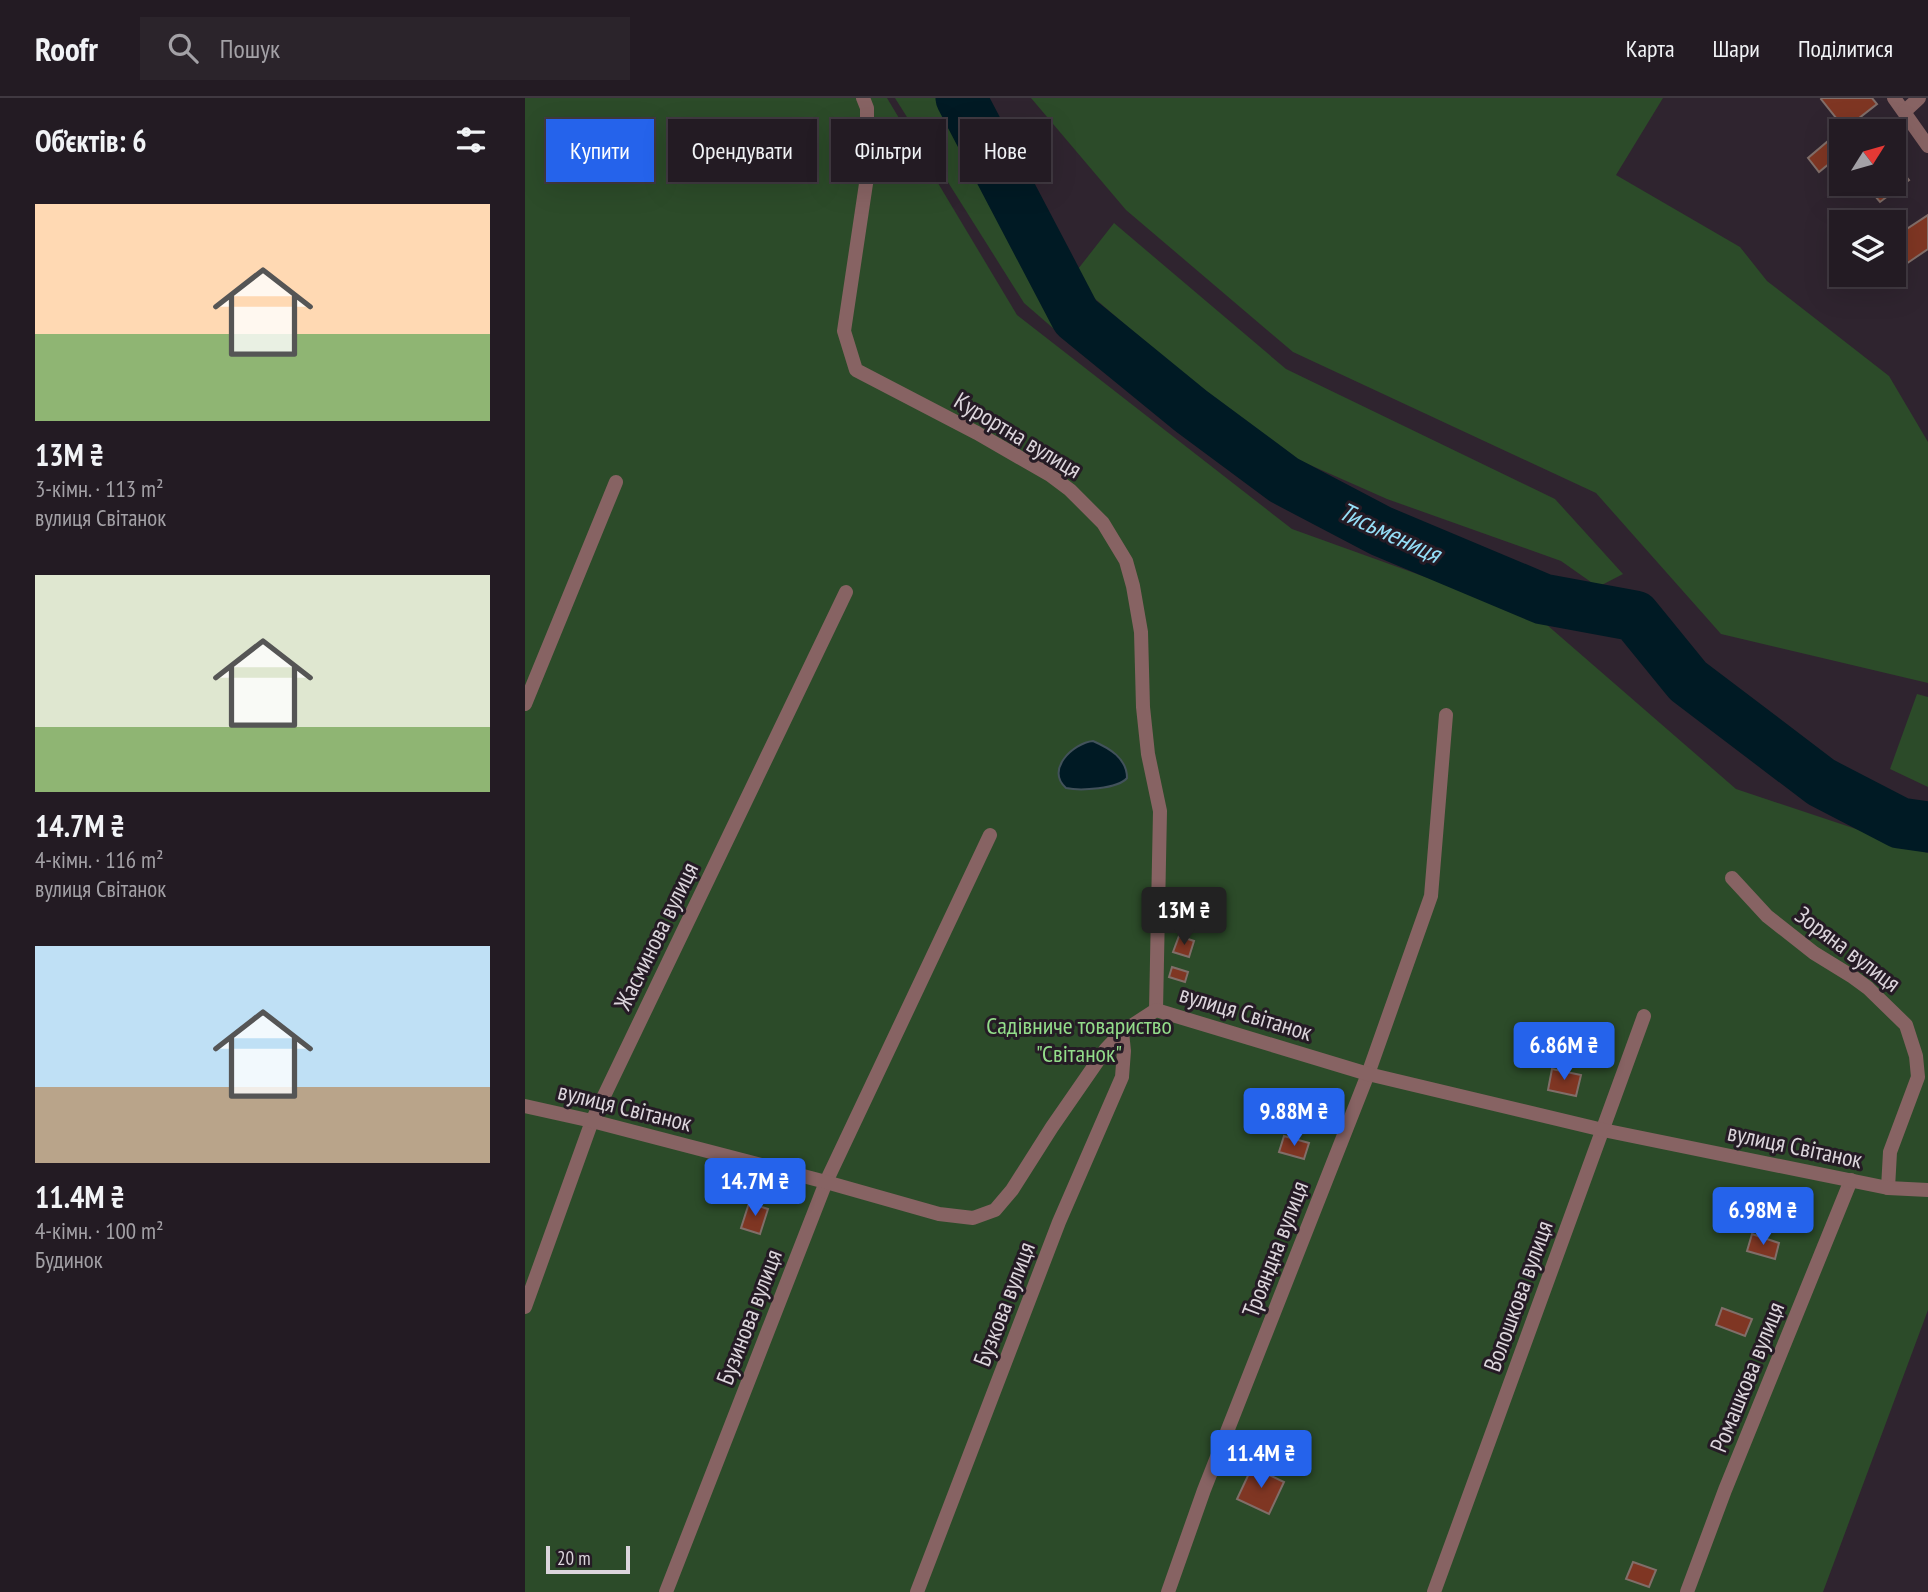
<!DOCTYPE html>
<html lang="uk">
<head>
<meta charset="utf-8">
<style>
  :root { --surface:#231b23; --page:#2b242b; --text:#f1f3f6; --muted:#a3a1a6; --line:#403941; --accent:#2563eb }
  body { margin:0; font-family:"PT Sans Narrow",sans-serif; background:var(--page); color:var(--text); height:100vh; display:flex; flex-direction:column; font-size:26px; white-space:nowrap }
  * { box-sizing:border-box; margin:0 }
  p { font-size:23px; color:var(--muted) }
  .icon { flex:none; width:38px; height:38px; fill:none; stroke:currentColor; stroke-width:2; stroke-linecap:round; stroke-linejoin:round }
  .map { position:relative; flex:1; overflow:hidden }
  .side { display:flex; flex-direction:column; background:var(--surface); width:525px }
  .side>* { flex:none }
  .banner { position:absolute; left:21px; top:21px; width:665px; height:63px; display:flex; gap:14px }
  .needle { width:46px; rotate:53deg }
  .fabs { position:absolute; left:1304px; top:21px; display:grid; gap:14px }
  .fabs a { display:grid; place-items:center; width:77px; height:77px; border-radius:0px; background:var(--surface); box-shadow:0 7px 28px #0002,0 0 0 2px var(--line); font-size:35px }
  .scale { position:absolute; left:21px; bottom:18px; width:84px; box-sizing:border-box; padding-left:7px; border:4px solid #dcd5dc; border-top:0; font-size:19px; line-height:24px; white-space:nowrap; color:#dcd5dc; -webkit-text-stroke:5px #251b25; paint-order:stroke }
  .price { position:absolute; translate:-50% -60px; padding:0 16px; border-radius:7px; background:var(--accent); color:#fff; font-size:23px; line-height:46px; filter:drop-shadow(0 2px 4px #0008) }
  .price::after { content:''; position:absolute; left:50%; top:42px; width:21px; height:16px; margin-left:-10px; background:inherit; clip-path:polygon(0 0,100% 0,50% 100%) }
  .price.on { background:#222; color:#fff }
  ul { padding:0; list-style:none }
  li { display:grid; align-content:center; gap:14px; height:371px; padding:0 35px }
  li span { display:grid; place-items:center; height:217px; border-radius:0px; color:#555 }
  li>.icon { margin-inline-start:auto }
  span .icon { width:126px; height:126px; fill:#fffc; stroke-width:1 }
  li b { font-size:30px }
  h2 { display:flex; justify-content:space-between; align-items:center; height:84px; padding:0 35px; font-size:30px }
  .pill { padding:0 24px; border-radius:0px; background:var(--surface); box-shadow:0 7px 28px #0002,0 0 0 2px var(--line); font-size:24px; line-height:63px }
  .pill.on { background:var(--accent); color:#fff }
  header { display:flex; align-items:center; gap:42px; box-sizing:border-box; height:98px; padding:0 35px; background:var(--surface); border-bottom:2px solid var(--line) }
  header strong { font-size:33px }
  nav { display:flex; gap:38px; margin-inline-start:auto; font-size:24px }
  .search { width:490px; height:63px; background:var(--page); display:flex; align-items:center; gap:18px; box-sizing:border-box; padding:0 24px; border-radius:0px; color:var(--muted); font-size:26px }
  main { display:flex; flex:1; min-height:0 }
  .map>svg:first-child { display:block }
  .green { fill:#2c4b29 }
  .water { fill:#001a24; stroke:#42525b; stroke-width:2 }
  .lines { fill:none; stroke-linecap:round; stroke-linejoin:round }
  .river { stroke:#001a24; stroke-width:51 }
  .building { fill:#7f3623; stroke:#816e69; stroke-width:2 }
  .service { stroke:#876363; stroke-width:14 }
  .minor { stroke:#876363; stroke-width:14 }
  .labels { text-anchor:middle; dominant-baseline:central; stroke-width:6; stroke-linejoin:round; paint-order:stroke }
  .street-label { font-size:24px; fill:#dcd5dc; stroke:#251b25 }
  .park-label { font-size:24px; fill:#93dd8a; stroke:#251b25 }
  .water-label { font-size:26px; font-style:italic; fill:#95dff8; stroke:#251b25 }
</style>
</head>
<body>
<header>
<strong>Roofr</strong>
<div class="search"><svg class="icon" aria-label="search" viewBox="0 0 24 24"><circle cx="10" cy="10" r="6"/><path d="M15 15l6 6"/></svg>Пошук</div>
<nav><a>Карта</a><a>Шари</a><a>Поділитися</a></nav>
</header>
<main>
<section class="side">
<h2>Об’єктів: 6<svg class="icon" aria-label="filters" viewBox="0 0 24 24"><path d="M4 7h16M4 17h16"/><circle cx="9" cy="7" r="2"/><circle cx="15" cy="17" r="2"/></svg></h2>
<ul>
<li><span style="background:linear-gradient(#ffd9b3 60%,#8fb573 0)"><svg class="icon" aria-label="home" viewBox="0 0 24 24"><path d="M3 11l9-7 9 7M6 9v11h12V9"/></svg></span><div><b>13M ₴</b><p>3-кімн. · 113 m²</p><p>вулиця Світанок</p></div></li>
<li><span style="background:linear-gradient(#dfe7d0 70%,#8fb573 0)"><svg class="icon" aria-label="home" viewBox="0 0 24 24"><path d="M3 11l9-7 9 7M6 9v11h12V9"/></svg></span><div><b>14.7M ₴</b><p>4-кімн. · 116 m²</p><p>вулиця Світанок</p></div></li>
<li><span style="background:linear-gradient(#bfe0f5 65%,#b9a48a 0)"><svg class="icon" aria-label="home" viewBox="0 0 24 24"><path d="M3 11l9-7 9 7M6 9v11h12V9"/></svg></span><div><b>11.4M ₴</b><p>4-кімн. · 100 m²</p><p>Будинок</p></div></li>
</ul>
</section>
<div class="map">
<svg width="1403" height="1494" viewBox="0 0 1403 1494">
  <rect width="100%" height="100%" fill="#2f242f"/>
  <g class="green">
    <polygon points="0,0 362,0 492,217 767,431 1014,520 1211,691 1403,755 1403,1212 1298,1494 0,1494"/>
    <polygon points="370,0 421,0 574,270 499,205"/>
    <polygon points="506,0 1138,0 1091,77 1215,149 1242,183 1364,278 1403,344 1403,585 1196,536 1071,395 768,254 601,112"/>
    <polygon points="589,125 761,271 1030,401 1098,476 1073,489 1036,463 862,401 740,347 546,180"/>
    <polygon points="1392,596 1403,599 1403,689 1365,671"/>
  </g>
  <path class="water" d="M568,643C584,650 602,660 602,680C593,691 555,693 541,690C520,672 548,645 568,643Z"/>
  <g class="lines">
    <polyline class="river" points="436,0 551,219 666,313 759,382 856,433 1018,501 1110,518 1163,583 1296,684 1375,725 1403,729"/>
  </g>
  <g class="building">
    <polygon points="1297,0 1347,0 1352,6 1320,31 1296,1"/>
    <polygon points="1309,38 1316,46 1316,56 1294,74 1283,60"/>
    <polygon points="1368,63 1384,82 1355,104 1345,92 1342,94 1335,86 1368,86"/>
    <polygon points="1403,117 1403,151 1381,166 1368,148 1368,140"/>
    <polygon points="654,838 669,843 664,859 648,854"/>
    <polygon points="647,869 663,874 660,884 644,879"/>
    <polygon points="1027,971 1056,977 1051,998 1023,992"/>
    <polygon points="759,1038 784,1045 779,1061 754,1054"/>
    <polygon points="224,1105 243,1111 235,1136 216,1130"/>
    <polygon points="1227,1136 1254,1145 1250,1161 1222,1153"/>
    <polygon points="1197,1210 1227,1221 1220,1238 1191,1227"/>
    <polygon points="727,1369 759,1384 744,1416 712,1401"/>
    <polygon points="1108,1464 1131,1472 1124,1489 1101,1481"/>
  </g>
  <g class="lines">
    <g class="service">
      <polyline points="338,0 342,10 342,79 319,233 331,272 452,335 525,377 545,392 578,425 601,463 608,488 616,534 618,609 623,656 635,713 631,912"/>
      <polyline points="0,606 91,384"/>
      <polyline points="1207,780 1242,818 1289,855 1328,879 1343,890 1381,927 1391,958 1393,979 1365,1054 1363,1090"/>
      <polyline points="0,1209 67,1023 321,494"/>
      <polyline points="141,1494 301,1084 465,737"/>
      <polyline points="392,1494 534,1124 597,979 599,953 597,934"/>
      <polyline points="643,1494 679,1392 843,976 906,798 921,617"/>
      <polyline points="909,1494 1119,918"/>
      <polyline points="1162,1494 1200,1392 1326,1082"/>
    </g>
    <g class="minor">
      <polyline points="1369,0 1403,48"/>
      <polyline points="1380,13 1394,0"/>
      <polyline points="0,1008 67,1023 301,1084 414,1116 448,1120 470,1112 487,1092 527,1029 581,951 597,934 631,912 843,976 1078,1032 1363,1090 1403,1092"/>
    </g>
  </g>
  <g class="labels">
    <g class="street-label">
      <text transform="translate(493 337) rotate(31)">Курортна вулиця</text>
      <text transform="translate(131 838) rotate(-64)">Жасминова вулиця</text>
      <text transform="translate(1323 851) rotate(37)">Зоряна вулиця</text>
      <text transform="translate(721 915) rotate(17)">вулиця Світанок</text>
      <text transform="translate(100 1009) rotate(14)">вулиця Світанок</text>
      <text transform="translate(1270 1048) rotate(12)">вулиця Світанок</text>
      <text transform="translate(750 1151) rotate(-69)">Трояндна вулиця</text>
      <text transform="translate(993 1198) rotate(-70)">Волошкова вулиця</text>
      <text transform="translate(479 1206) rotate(-69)">Бузкова вулиця</text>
      <text transform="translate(224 1219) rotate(-69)">Бузинова вулиця</text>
      <text transform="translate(1222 1279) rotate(-68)">Ромашкова вулиця</text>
    </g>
    <g class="park-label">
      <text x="554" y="927">Садівниче товариство<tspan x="554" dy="28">"Світанок"</tspan></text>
    </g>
    <g class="water-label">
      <text transform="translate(865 434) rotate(25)">Тисьмениця</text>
    </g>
  </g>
</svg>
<div class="fabs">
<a><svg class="needle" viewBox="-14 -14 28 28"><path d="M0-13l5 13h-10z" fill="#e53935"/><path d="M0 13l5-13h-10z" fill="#a3a1a6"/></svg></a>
<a><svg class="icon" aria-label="layers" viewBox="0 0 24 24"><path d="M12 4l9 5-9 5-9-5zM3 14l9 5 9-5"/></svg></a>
</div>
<div class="scale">20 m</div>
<b class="price on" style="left:659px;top:849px">13M ₴</b>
<b class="price" style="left:1039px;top:984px">6.86M ₴</b>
<b class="price" style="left:769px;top:1050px">9.88M ₴</b>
<b class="price" style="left:230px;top:1120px">14.7M ₴</b>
<b class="price" style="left:1238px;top:1149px">6.98M ₴</b>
<b class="price" style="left:736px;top:1392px">11.4M ₴</b>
<div class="banner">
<a class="pill on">Купити</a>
<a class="pill">Орендувати</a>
<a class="pill">Фільтри</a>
<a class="pill">Нове</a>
</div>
</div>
</main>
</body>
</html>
